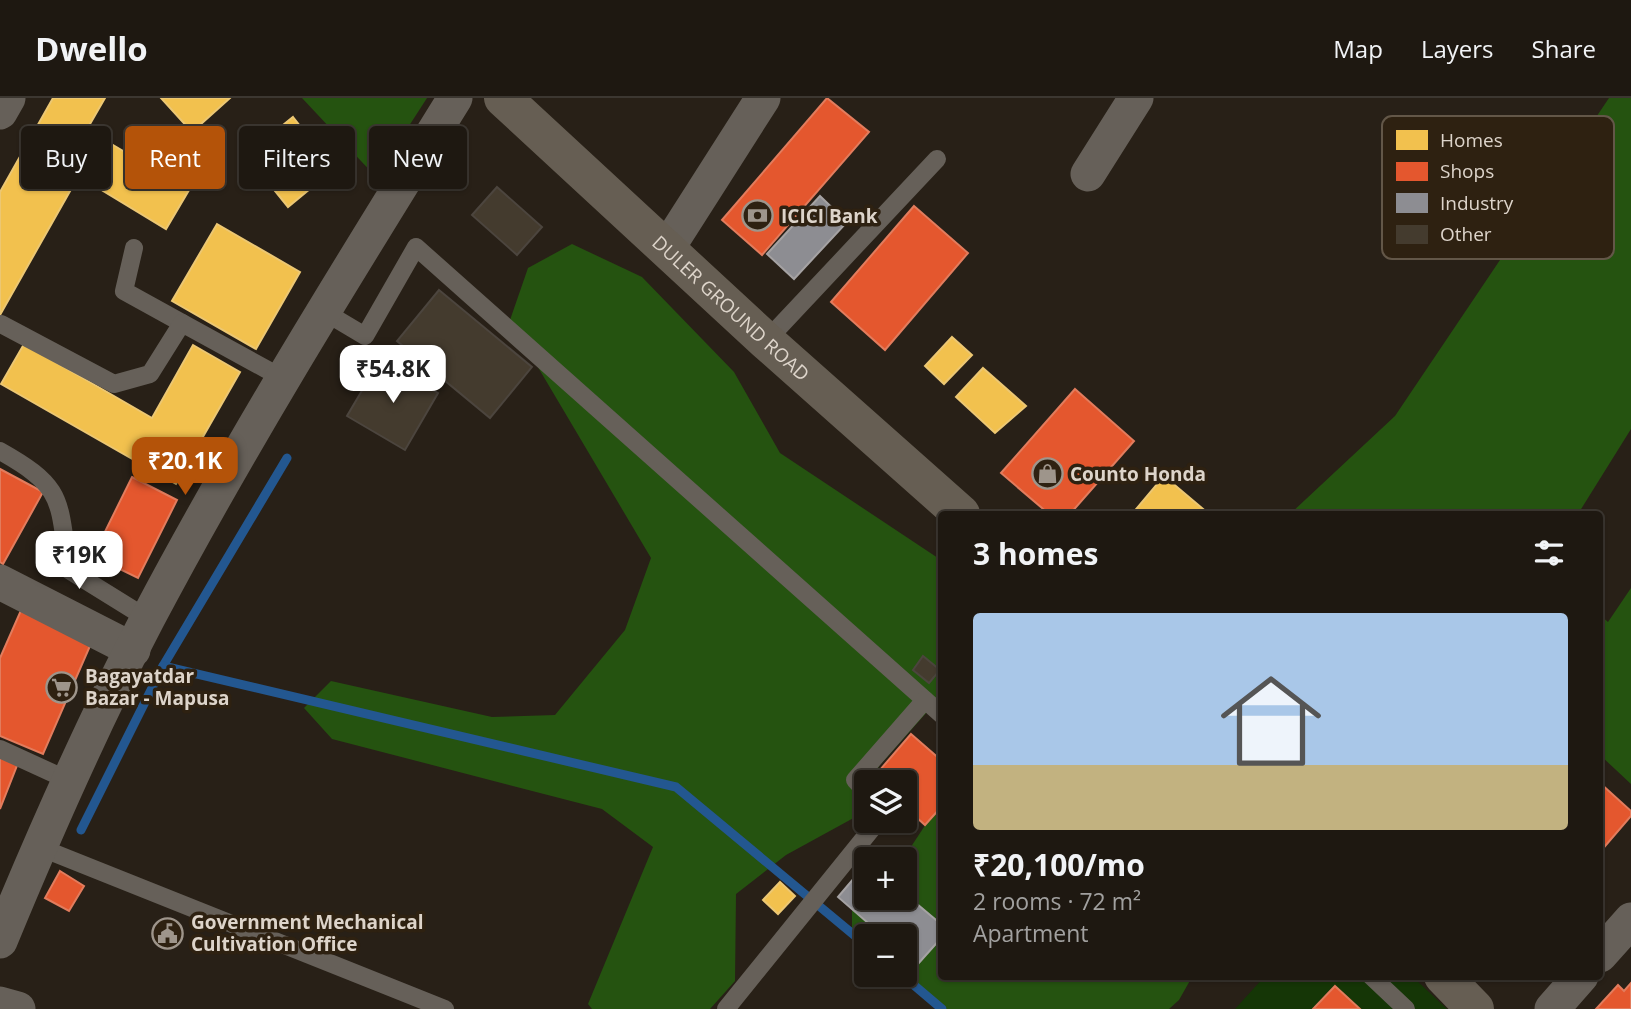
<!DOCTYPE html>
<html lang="en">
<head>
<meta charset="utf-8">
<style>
  :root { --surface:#1e1811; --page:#26211a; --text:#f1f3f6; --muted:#a1a09f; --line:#3c3731; --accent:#b45309 }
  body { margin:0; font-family:"Open Sans",sans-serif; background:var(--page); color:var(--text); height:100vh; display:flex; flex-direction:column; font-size:26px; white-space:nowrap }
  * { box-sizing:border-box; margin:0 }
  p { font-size:23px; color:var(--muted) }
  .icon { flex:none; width:38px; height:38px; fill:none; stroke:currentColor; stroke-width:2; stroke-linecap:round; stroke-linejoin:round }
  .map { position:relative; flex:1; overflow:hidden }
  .details { position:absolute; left:938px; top:413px; width:665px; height:469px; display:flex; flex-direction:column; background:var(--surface); border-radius:7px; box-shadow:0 2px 5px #0004,0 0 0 2px var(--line) }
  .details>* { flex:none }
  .guide { position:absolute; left:21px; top:28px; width:665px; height:63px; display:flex; gap:14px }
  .controls { position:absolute; left:854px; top:672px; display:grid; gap:14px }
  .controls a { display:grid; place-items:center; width:63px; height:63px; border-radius:7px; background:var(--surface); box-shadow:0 2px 5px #0004,0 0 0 2px var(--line); font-size:35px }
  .price { position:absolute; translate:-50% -60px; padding:0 16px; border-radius:14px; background:#fff; color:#222; font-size:23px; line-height:46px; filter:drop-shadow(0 2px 4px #0008) }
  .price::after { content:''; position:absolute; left:50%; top:42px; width:21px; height:16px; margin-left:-10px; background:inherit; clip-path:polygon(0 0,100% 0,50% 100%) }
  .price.current { background:var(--accent); color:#fff }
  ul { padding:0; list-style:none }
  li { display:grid; align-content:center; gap:14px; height:371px; padding:0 35px }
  li span { display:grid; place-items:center; height:217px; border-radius:7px; color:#555 }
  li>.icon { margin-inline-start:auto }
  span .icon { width:126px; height:126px; fill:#fffc; stroke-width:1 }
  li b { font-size:30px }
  h2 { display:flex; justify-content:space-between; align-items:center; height:84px; padding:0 35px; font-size:30px }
  .tag { padding:0 24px; border-radius:7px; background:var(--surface); box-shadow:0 2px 5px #0004,0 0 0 2px var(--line); font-size:24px; line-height:63px }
  .tag.current { background:var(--accent); color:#fff }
  header { display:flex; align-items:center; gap:42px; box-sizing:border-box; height:98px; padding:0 35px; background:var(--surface); border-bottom:2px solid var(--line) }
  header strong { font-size:33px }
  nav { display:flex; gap:38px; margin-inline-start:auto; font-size:24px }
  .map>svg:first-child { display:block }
  .green { fill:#153606 }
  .forest { fill:#255310 }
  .homes { fill:#f2c14e; stroke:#ecc773; stroke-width:2 }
  .shops { fill:#e4572e; stroke:#e27c5d; stroke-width:2 }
  .industry { fill:#8d8d92; stroke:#a5a2a3; stroke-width:2 }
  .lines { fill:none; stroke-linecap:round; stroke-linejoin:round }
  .stream { stroke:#235790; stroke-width:9 }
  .building { fill:#443b2e; stroke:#4c453e; stroke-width:2 }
  .lane { stroke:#666059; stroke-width:18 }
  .street { stroke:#666059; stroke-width:35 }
  .primary { stroke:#665e53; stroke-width:38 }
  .labels { text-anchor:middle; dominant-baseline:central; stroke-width:7; stroke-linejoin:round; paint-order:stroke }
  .poi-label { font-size:19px; font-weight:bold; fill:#ddd4ca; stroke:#2e2111; text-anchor:start }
  .street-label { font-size:19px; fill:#ddd4ca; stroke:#2e2111 }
  .key { fill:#2e2111; stroke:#635748; stroke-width:2 }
  .key-label { font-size:19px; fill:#ddd4ca }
</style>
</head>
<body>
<header>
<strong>Dwello</strong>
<nav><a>Map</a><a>Layers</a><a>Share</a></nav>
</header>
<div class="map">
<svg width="1631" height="911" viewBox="0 0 1631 911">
  <rect width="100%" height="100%" fill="#282017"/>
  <polygon class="green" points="1265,878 1413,879 1447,911 1235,911"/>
  <g class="forest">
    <polygon points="302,0 427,0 376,79"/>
    <polygon points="1609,0 1631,0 1631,331 1578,416 1290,416 1395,318"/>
    <polygon points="572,146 642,179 734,274 780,355 941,462 941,607 936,604 879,668 872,684 866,684 866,698 859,717 786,757 736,796 735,883 710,911 592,911 588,906 653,749 602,711 332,641 304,610 331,583 492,619 555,617 625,532 651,460 510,222 528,170"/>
    <polygon points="1631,490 1631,686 1600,657 1600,517 1608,524"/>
    <polygon points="941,703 942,878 1192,879 1179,902 1169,911 947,911 901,877 905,877 905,838 866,838 866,852 852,843 852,812 866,800 905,800 903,761"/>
  </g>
  <g class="homes">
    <polygon points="53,0 105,0 60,78 74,86 0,217 0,94"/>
    <polygon points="161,0 230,0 192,34"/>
    <polygon points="293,19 334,71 288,109 246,57"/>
    <polygon points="108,44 189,92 166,131 85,82"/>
    <polygon points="217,126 300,174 256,251 172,203"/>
    <polygon points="952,239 972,257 944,286 925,268"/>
    <polygon points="24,246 152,320 193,247 240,274 176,386 1,286"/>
    <polygon points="983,270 1026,308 995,335 956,299"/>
    <polygon points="1164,378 1209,416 1132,416"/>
    <polygon points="780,784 795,798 778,816 763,802"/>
  </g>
  <g class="shops">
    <polygon points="827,0 869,34 762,157 722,122"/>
    <polygon points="914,108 968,155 885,252 831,204"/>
    <polygon points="1075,291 1134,343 1070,416 1049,416 1001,375"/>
    <polygon points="0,371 43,394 3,466 0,464"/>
    <polygon points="132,379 177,402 138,480 93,458"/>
    <polygon points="22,510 93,541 43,656 0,638 0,560"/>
    <polygon points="911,636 942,663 942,708 925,727 905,709 905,684 878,684 873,680"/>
    <polygon points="0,658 18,665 0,711"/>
    <polygon points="1600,685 1631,713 1631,718 1600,754"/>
    <polygon points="60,773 84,788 69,813 45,800"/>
    <polygon points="1631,885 1631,911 1596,911 1618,887 1624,893"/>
    <polygon points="1335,888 1360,911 1313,911"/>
  </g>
  <g class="industry">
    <polygon points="820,98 847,124 794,181 767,156"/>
    <polygon points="866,766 866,800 905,800 905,796 942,827 942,839 917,867 905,857 905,838 883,838 838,799"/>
  </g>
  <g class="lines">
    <g class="stream">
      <polyline points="287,360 163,568 676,689 866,847"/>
      <polyline points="81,732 163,568"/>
      <polyline points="902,877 942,911"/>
    </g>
  </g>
  <g class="building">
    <polygon points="497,89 542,129 517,157 472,117"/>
    <polygon points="439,192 532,269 490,320 397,243"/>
    <polygon points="380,262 438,295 405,352 347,318"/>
    <polygon points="923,558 940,572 929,585 913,572"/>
  </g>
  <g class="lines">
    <g class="lane">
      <polyline points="134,150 124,193 182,225"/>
      <polyline points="323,213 365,238 416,149 942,617"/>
      <polyline points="1,226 114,286 150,276 182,225 284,281"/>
      <polyline points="766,243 937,61"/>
      <path d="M0,353C66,390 58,402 69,472L148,521"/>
      <polyline points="0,651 70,683"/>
      <polyline points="866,694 855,682 925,602"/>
      <polyline points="39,749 445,911"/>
      <polyline points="1371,878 1406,911"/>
      <polyline points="726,911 878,723"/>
    </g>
    <g class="street">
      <polyline points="0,14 8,0"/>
      <polyline points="1088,76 1136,0"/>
      <polyline points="668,149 763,0"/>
      <polyline points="0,484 133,552"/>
      <path d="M0,843C45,734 93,625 148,520C242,342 349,171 455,0"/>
      <polyline points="1600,857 1631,822"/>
      <polyline points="0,906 18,911"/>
      <polyline points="1552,911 1581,878"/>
    </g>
    <g class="primary">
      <path id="s1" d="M503,0L766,243L961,416"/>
      <polyline points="1443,878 1475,911"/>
    </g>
  </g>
  <defs>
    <symbol id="bank-ring" viewBox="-11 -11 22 22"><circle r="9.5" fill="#2e2111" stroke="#9e958b" stroke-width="1.5"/><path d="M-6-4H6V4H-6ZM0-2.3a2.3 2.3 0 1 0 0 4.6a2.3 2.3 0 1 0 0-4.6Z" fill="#9e958b"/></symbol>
    <symbol id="shop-ring" viewBox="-11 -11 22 22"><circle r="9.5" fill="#2e2111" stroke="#9e958b" stroke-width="1.5"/><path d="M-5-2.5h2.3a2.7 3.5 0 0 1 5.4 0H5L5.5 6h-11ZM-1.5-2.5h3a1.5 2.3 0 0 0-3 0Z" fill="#9e958b"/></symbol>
    <symbol id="supermarket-ring" viewBox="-11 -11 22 22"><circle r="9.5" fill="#2e2111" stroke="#9e958b" stroke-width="1.5"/><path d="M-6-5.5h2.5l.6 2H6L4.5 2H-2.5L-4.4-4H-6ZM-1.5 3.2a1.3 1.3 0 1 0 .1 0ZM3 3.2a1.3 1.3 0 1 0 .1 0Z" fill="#9e958b"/></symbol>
    <symbol id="civic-ring" viewBox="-11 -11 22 22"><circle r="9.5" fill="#2e2111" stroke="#9e958b" stroke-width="1.5"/><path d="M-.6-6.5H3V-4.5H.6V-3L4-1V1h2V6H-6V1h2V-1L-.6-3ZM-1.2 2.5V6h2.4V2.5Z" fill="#9e958b"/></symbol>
  </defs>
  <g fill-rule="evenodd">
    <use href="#bank-ring" x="740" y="100" width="35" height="35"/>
    <use href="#shop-ring" x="1030" y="358" width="35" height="35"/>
    <use href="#supermarket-ring" x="44" y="572" width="35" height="35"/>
    <use href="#civic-ring" x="150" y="818" width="35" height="35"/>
  </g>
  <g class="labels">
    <g class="poi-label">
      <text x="781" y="118">ICICI Bank</text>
      <text x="1070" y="376">Counto Honda</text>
      <text x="85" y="578">Bagayatdar<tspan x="85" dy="22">Bazar - Mapusa</tspan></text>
      <text x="191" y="824">Government Mechanical<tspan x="191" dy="22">Cultivation Office</tspan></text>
    </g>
    <g class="street-label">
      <text stroke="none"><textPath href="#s1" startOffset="310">DULER GROUND ROAD</textPath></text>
    </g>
  </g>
  <rect x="1382" y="18" width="232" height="143" rx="10" class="key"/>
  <rect x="1396" y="32" width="32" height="20" fill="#f2c14e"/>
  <rect x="1396" y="64" width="32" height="19" fill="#e4572e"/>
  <rect x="1396" y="95" width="32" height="20" fill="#8d8d92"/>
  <rect x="1396" y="127" width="32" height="19" fill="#443b2e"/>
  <g class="key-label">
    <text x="1440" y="49">Homes</text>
    <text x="1440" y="80">Shops</text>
    <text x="1440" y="112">Industry</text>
    <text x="1440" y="143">Other</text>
  </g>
</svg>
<div class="controls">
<a><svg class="icon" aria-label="layers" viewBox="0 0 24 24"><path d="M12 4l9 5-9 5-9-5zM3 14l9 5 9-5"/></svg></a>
<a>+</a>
<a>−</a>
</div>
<b class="price" style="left:393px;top:307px">₹54.8K</b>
<b class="price current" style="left:185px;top:399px">₹20.1K</b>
<b class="price" style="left:79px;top:493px">₹19K</b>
<div class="guide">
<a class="tag">Buy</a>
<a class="tag current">Rent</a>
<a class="tag">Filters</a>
<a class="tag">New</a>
</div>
<section class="details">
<h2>3 homes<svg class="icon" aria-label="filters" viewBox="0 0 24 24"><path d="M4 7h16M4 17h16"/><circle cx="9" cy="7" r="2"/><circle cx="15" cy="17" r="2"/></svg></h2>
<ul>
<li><span style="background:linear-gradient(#a9c7e8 70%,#c2b280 0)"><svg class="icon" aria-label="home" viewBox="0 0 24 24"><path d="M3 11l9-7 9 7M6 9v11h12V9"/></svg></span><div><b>₹20,100/mo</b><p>2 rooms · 72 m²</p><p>Apartment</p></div></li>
</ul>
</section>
</div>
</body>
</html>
